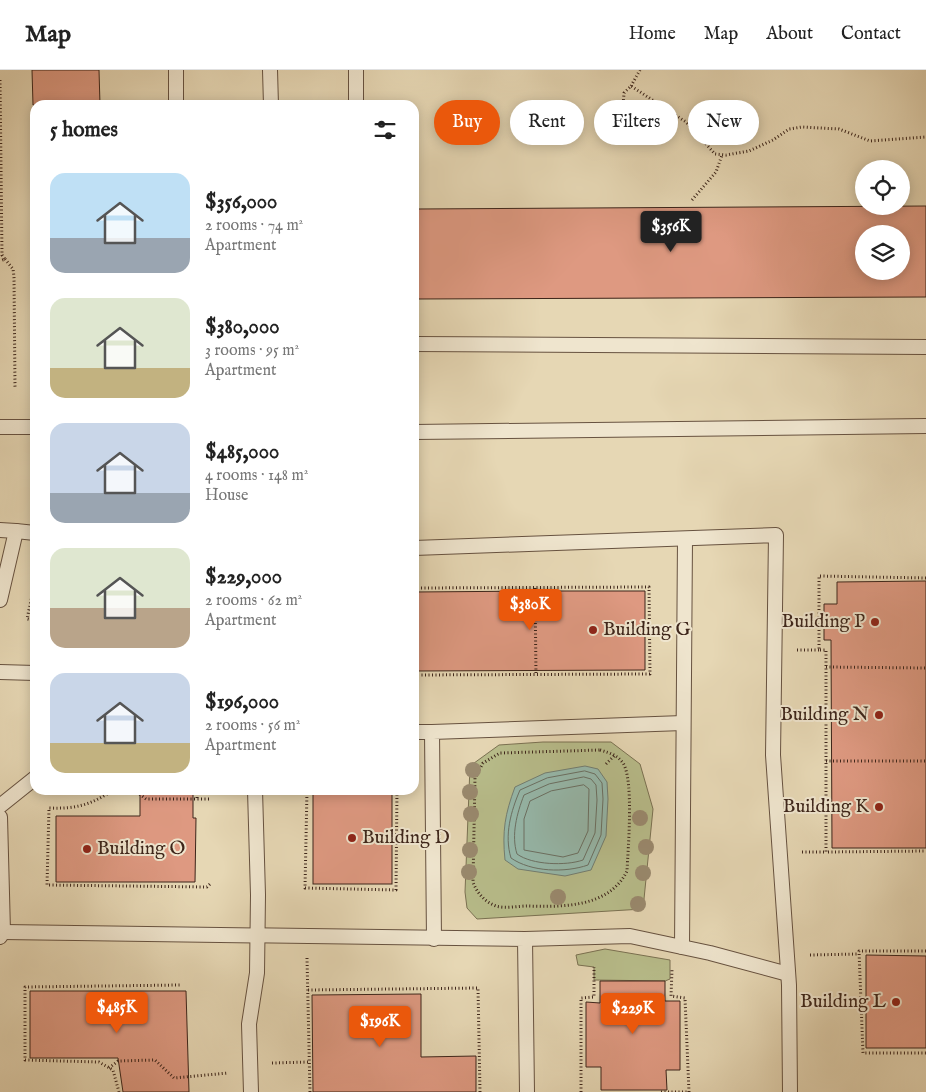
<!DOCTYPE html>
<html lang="en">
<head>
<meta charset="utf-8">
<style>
  :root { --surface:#fff; --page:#f6f6f6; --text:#222; --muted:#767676; --line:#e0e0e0; --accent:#ea580c }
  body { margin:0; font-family:"IM FELL English",serif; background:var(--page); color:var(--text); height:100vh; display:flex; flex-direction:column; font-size:19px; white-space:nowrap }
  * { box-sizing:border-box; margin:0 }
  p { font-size:16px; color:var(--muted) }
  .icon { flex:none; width:28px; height:28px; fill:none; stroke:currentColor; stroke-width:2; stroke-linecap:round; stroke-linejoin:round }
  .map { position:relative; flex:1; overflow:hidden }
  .panel { position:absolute; left:30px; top:30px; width:389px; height:695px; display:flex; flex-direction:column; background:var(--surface); border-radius:15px; box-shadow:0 2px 12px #0003 }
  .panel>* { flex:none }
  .guide { position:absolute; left:434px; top:30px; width:416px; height:45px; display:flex; gap:10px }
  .controls { position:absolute; left:855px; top:90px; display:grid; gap:10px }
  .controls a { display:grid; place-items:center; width:55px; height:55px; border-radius:50%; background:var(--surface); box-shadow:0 2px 12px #0003; font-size:25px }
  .price { position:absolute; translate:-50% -42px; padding:0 11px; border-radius:5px; background:var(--accent); color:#fff; font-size:16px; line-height:32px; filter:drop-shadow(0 1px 2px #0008) }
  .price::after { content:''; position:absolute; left:50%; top:30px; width:15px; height:11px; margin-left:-8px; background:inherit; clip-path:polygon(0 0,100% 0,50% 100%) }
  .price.current { background:#222; color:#fff }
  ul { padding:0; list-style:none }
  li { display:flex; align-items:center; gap:15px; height:125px; padding:0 20px }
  li span { display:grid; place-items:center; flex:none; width:140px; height:100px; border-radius:15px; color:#555 }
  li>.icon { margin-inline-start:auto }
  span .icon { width:60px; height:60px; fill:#fffc; stroke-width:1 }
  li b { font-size:21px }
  h2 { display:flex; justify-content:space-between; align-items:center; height:60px; padding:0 20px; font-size:21px }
  .tag { padding:0 18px; border-radius:22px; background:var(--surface); box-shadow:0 2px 12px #0003; font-size:18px; line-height:45px }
  .tag.current { background:var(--accent); color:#fff }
  header { display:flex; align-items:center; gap:30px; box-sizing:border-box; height:70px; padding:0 25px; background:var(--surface); border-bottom:1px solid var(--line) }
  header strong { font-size:24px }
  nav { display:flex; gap:28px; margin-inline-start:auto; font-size:18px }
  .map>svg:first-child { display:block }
  .green { fill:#b8bd8b; stroke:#7a7152 }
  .water { fill:#96baad; stroke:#727e72 }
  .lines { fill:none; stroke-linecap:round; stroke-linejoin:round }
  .shore { stroke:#6a7064; stroke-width:1 }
  .building { fill:#de9981; stroke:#3d251a; fill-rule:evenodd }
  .service-casing { stroke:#675240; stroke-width:16 }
  .path { stroke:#3d251a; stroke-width:3; stroke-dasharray:1 2.5; stroke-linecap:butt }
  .service { stroke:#efe5ce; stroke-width:14 }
  .tree { fill:#9a8a6f }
  .poi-dot { fill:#8f2418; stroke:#efe5ce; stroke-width:2 }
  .labels { text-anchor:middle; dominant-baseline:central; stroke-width:4; stroke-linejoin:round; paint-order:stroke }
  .poi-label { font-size:19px; fill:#3d251a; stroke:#efe5ce; text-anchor:end }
</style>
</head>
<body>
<header>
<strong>Map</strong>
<nav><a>Home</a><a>Map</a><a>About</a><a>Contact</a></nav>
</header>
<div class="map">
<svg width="926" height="1022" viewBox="0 0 926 1022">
  <rect width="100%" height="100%" fill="#e6d7b4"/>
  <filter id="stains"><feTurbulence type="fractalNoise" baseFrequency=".004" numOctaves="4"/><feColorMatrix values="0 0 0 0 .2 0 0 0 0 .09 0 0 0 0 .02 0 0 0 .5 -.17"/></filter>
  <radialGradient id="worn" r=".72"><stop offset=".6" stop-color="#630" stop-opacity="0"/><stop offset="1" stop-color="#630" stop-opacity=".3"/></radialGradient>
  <g class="green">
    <polygon points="543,672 611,672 640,694 653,739 643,839 477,849 467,838 465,822 470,696 499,675"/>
    <polygon points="605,879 670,890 670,909 665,911 594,910 594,897 578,895 576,885"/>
  </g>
  <path class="water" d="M585,696L598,699L607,712L608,729L606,766L591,800L565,806L518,799L505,790C502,761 505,744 515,717L545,703Z"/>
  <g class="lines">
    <g class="shore">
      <path d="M585,701L595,704L602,713L603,729L601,765L588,795C565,803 531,802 511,788C504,765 511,741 520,720L547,708Z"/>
      <path d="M584,707L591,709L596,715L597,730L595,763L583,790C566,796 532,795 517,784C511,765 517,743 524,725L549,714Z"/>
      <polygon points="584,715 589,719 588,761 578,783 563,787 524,780 524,749 530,731 551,721"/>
    </g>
  </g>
  <g class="building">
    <polygon points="32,0 99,0 100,35 33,35"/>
    <path d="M926,136V227L416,229V139ZM864,164H901V201H864Z"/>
    <polygon points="926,511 926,778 832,778 831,570 824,570 824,534 837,534 837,512"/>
    <polygon points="541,521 645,521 645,600 414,601 414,522"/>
    <polygon points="140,720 193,720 193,748 196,748 195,812 56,812 56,746 140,746"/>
    <rect x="313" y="721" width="79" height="93"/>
    <polygon points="866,885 926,886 926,978 866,978"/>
    <polygon points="600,911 665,911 665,931 680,931 680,1000 666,1000 667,1020 601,1020 601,997 586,997 586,932 600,933"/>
    <polygon points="30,921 186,921 189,1022 123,1022 118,988 30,988"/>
    <polygon points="421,924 421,987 476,986 476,1022 313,1022 312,925"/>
  </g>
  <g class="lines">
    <defs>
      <g id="service">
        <polyline points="176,0 176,35"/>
        <polyline points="270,0 271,35"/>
        <polyline points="356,35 356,0"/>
        <polyline points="414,274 926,277"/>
        <polyline points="0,357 35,357"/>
        <polyline points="414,362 926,356"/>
        <polyline points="0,460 16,461 0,530"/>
        <polyline points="16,461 35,463"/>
        <polyline points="414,478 776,465 773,685 789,915 790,1022"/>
        <polyline points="0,602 35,603"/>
        <polyline points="414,662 432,662"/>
        <polyline points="0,736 35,708"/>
        <polyline points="0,747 3,862 0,867"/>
        <polyline points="3,862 525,869 527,1022"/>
        <polyline points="434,869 432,662 683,653"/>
        <polyline points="525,869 630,866 710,883 788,904"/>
        <polyline points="682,877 685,469"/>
        <polyline points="251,1022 249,954 257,903 258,825 255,720"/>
      </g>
    </defs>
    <use href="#service" class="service-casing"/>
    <g class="path">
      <polyline points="0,10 2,185 5,189 0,191"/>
      <polyline points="631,16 640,0"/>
      <polyline points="623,37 624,23 631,16 686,52 715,84 726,85 749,81 773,70 789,59 802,57 839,59 870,71 926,67"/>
      <polyline points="692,130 716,102 722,85"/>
      <polyline points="5,189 13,199 14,207 15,318"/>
      <polyline points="926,508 819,506 819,580 826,580 826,782 926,781"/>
      <polyline points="35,512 27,549 35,551"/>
      <polyline points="414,518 649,517 650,604 414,605"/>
      <polyline points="535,518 536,605"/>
      <polyline points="797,580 819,580"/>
      <polyline points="826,597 926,598"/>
      <path d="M600,680C610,683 617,685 623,693C634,710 628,779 627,801C609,838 562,837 527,836C518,836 505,839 496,836C485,832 477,823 473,812L475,708L483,693L500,683Z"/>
      <polyline points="826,691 926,691"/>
      <polyline points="606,694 615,685"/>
      <path d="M113,720C91,735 76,739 49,738L47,815L207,817L211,813"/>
      <polyline points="134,720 146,729 210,729"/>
      <polyline points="197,720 197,729"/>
      <polyline points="307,720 305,818 396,820 397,720"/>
      <polyline points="802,782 826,782"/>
      <polyline points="926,881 859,881 863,983 926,983"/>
      <polyline points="810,885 859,884"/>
      <polyline points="307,888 310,1022"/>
      <polyline points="308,920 478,918 480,1022"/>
      <polyline points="272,993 309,992"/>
      <polyline points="109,998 118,991 155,990 174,1008 228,1003"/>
      <polyline points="119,1022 113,1000 99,992 25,990 25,917 181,915"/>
      <polyline points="581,1022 581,928 594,927 594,897"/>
      <polyline points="661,1022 689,1022 685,928 671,926 672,900"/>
    </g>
    <use href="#service" class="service"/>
  </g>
  <g class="tree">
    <circle cx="473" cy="700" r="8"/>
    <circle cx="470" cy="722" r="8"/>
    <circle cx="471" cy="744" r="8"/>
    <circle cx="640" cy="748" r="8"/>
    <circle cx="646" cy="777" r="8"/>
    <circle cx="470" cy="780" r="8"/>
    <circle cx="469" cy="802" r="8"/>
    <circle cx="643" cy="803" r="8"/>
    <circle cx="558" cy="827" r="8"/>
    <circle cx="638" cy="834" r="8"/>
  </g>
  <g class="poi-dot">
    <circle cx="875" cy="552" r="5"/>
    <circle cx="593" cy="560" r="5"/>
    <circle cx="879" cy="645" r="5"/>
    <circle cx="879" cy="737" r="5"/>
    <circle cx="352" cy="768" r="5"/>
    <circle cx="87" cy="779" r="5"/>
    <circle cx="896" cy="932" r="5"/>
  </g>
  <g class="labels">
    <g class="poi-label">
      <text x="865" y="552">Building P</text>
      <text x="603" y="560" text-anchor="start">Building G</text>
      <text x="869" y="645">Building N</text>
      <text x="869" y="737">Building K</text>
      <text x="362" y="768" text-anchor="start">Building D</text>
      <text x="97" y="779" text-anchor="start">Building O</text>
      <text x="886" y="932">Building L</text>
    </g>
  </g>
  <rect width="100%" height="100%" filter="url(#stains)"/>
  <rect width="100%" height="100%" fill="url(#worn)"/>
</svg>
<div class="controls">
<a><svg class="icon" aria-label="locate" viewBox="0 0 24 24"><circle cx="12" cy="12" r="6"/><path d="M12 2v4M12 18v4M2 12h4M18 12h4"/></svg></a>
<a><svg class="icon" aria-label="layers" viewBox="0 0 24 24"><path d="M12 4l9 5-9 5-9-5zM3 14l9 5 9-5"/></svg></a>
</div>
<b class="price current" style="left:671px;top:183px">$356K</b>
<b class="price" style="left:530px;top:561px">$380K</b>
<b class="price" style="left:117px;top:964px">$485K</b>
<b class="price" style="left:633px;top:965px">$229K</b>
<b class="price" style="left:380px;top:978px">$196K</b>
<div class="guide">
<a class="tag current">Buy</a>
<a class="tag">Rent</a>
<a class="tag">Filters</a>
<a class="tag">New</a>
</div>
<section class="panel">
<h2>5 homes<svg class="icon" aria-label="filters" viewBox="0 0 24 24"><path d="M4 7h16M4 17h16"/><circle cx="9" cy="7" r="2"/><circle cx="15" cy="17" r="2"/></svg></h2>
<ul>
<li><span style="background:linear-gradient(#bfe0f5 65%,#9aa5b1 0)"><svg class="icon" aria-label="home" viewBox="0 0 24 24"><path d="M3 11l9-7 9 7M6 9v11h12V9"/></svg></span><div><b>$356,000</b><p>2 rooms · 74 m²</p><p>Apartment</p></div></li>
<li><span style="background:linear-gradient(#dfe7d0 70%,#c2b280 0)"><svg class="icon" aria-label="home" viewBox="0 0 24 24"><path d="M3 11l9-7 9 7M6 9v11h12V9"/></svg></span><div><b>$380,000</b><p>3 rooms · 95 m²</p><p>Apartment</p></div></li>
<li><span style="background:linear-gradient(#c9d6e8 70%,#9aa5b1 0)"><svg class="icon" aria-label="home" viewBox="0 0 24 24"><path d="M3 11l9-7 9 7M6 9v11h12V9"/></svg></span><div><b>$485,000</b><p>4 rooms · 148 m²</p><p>House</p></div></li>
<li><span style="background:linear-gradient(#dfe7d0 60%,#b9a48a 0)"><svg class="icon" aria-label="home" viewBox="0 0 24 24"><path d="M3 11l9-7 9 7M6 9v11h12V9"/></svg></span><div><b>$229,000</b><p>2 rooms · 62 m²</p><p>Apartment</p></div></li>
<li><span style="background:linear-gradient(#c9d6e8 70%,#c2b280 0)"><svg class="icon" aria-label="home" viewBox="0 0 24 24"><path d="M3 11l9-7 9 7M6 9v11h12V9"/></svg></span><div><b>$196,000</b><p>2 rooms · 56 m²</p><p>Apartment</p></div></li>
</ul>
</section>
</div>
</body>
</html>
